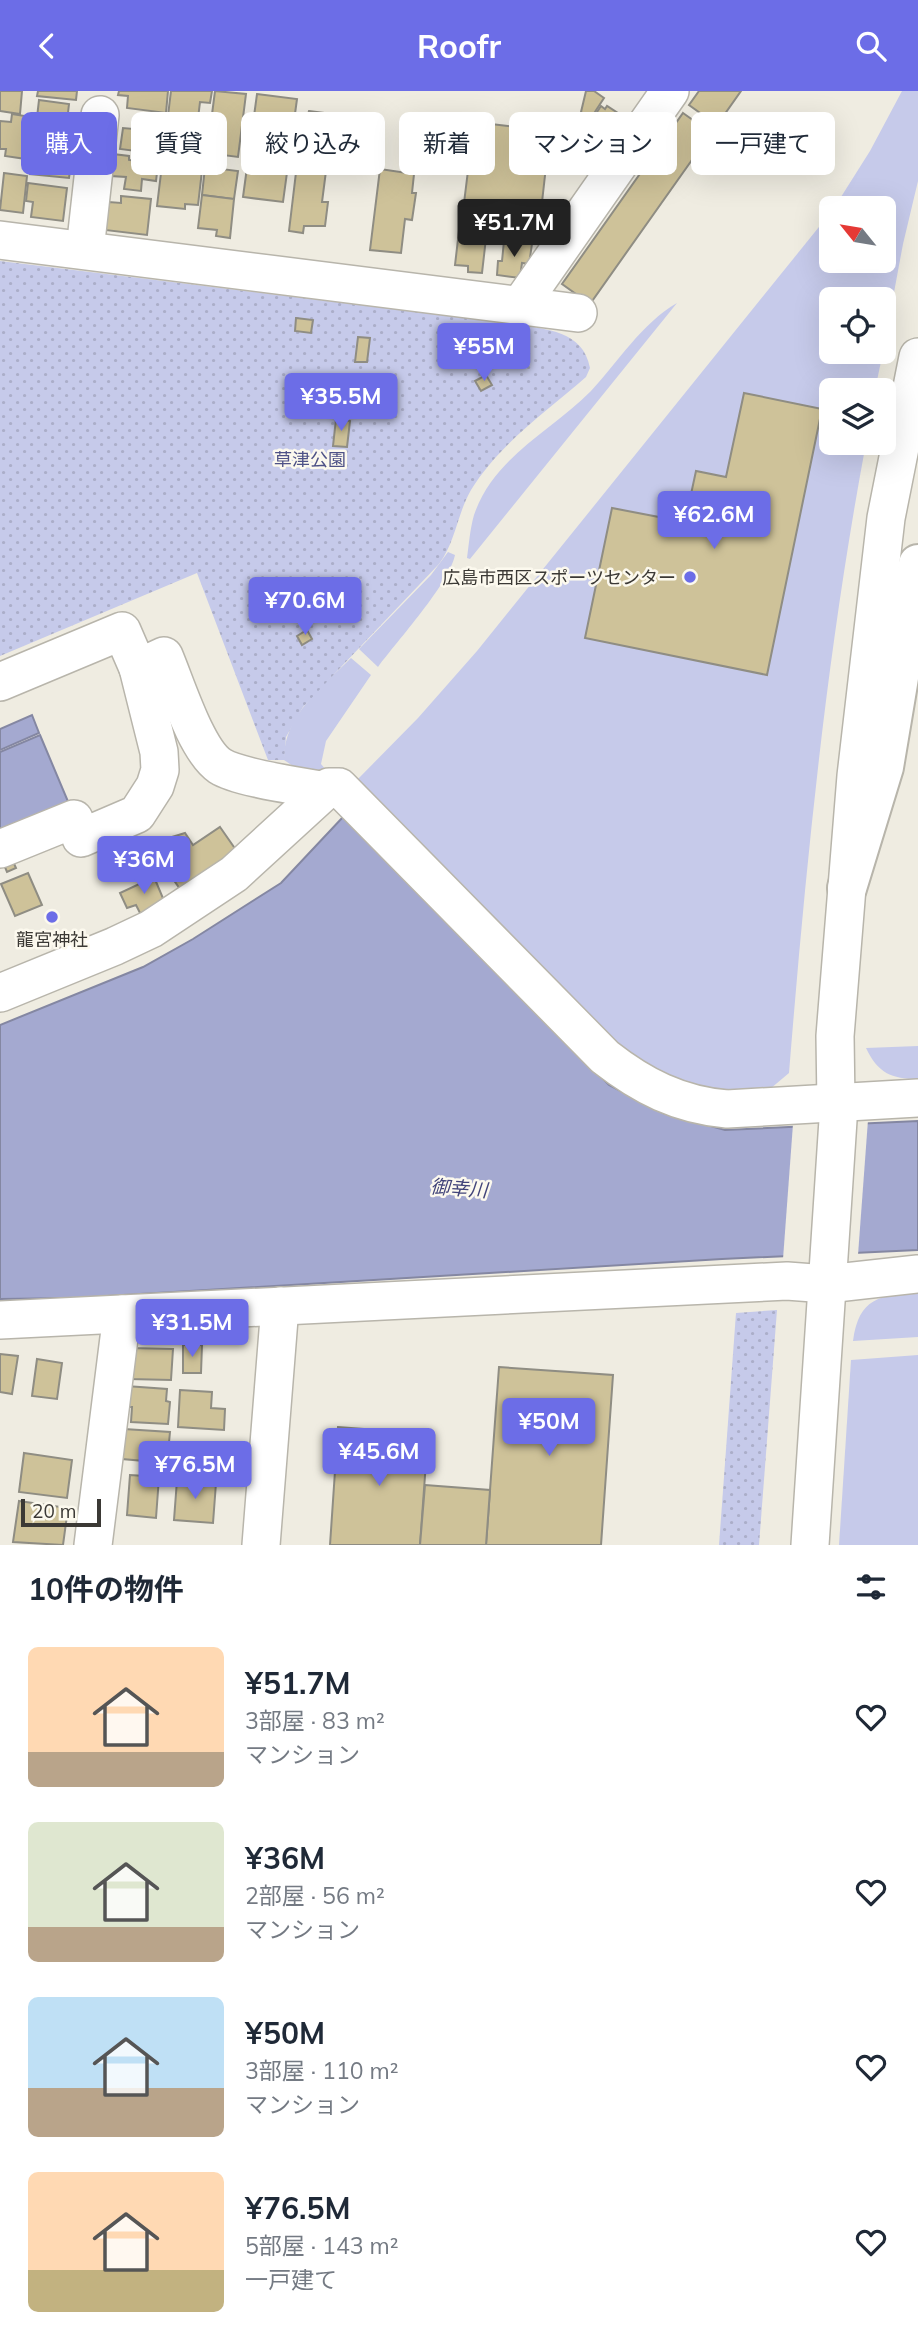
<!DOCTYPE html>
<html lang="ja">
<head>
<meta charset="utf-8">
<style>
  :root { --surface:#fff; --page:#f2f2f3; --text:#1f2937; --muted:#747a83; --accent:#6c6de7 }
  body { margin:0; font-family:Mulish,"Noto Sans JP",sans-serif; background:var(--page); color:var(--text); height:100vh; display:flex; flex-direction:column; font-size:26px; white-space:nowrap }
  * { box-sizing:border-box; margin:0 }
  p { font-size:23px; color:var(--muted) }
  .icon { flex:none; width:38px; height:38px; fill:none; stroke:currentColor; stroke-width:2; stroke-linecap:round; stroke-linejoin:round }
  .map { position:relative; height:1454px; overflow:hidden }
  .panel { display:flex; flex-direction:column; background:var(--surface); flex:1 }
  .panel>* { flex:none }
  .banner { position:absolute; left:21px; top:21px; width:877px; height:63px; display:flex; gap:14px }
  .needle { width:46px; rotate:300deg }
  .tools { position:absolute; left:819px; top:105px; display:grid; gap:14px }
  .tools a { display:grid; place-items:center; width:77px; height:77px; border-radius:10px; background:var(--surface); box-shadow:0 7px 28px #0002; font-size:35px }
  .scale { position:absolute; left:21px; bottom:18px; width:80px; box-sizing:border-box; padding-left:7px; border:4px solid #3b3935; border-top:0; font-size:19px; line-height:24px; white-space:nowrap; color:#3b3935; -webkit-text-stroke:5px #fcf9ee; paint-order:stroke }
  .price { position:absolute; translate:-50% -60px; padding:0 16px; border-radius:7px; background:var(--accent); color:#fff; font-size:23px; line-height:46px; filter:drop-shadow(0 2px 4px #0008) }
  .price::after { content:''; position:absolute; left:50%; top:42px; width:21px; height:16px; margin-left:-10px; background:inherit; clip-path:polygon(0 0,100% 0,50% 100%) }
  .price.selected { background:#222; color:#fff }
  ul { padding:0; list-style:none }
  li { display:flex; align-items:center; gap:21px; height:175px; padding:0 28px }
  li span { display:grid; place-items:center; flex:none; width:196px; height:140px; border-radius:10px; color:#555 }
  li>.icon { margin-inline-start:auto }
  span .icon { width:84px; height:84px; fill:#fffc; stroke-width:1 }
  li b { font-size:30px }
  h2 { display:flex; justify-content:space-between; align-items:center; height:84px; padding:0 28px; font-size:30px }
  .pill { padding:0 24px; border-radius:10px; background:var(--surface); box-shadow:0 7px 28px #0002; font-size:24px; line-height:63px }
  .pill.selected { background:var(--accent); color:#fff }
  header { display:flex; justify-content:space-between; align-items:center; height:91px; padding:0 28px; background:var(--accent); color:#fff; font-size:32px; font-weight:700 }
  .map>svg:first-child { display:block }
  .green { fill:#c6caea }
  .park { fill:url(#park-dots) }
  .water { fill:#a4a9d0; stroke:#8487a2; stroke-width:2 }
  .pier { fill:#efece1 }
  .building { fill:#cec299; stroke:#8f8d83; stroke-width:2 }
  .lines { fill:none; stroke-linecap:round; stroke-linejoin:round }
  .minor-casing { stroke:#b8b5ab; stroke-width:40 }
  .highway-casing { stroke:#b8b5ab; stroke-width:42 }
  .minor { stroke:#fff; stroke-width:37 }
  .highway { stroke:#fff; stroke-width:38 }
  .poi-dot { fill:#6c6de7; stroke:#fcf9ee; stroke-width:2.5 }
  .labels { text-anchor:middle; dominant-baseline:central; stroke-width:5; stroke-linejoin:round; paint-order:stroke }
  .park-label { font-size:18px; fill:#4e5287; stroke:#fcf9ee }
  .poi-label { font-size:18px; fill:#3b3935; stroke:#fcf9ee; text-anchor:end }
  .water-label { font-size:19px; font-style:italic; fill:#42457a; stroke:#fcf9ee }
</style>
</head>
<body>
<header><svg class="icon" aria-label="back" viewBox="0 0 24 24"><path d="M15 5l-7 7 7 7"/></svg>Roofr<svg class="icon" aria-label="search" viewBox="0 0 24 24"><circle cx="10" cy="10" r="6"/><path d="M15 15l6 6"/></svg></header>
<div class="map">
<svg width="918" height="1454" viewBox="0 0 918 1454">
  <defs>
    <pattern id="park-dots" width="8" height="8" patternUnits="userSpaceOnUse" patternTransform="scale(1.75)"><rect width="8" height="8" fill="#c6caea"/><path d="M2 2h.1M6 6h.1" fill="none" stroke="#abaec9" stroke-width="1.8" stroke-linecap="round"/></pattern>
  </defs>
  <rect width="100%" height="100%" fill="#efece1"/>
  <g class="green">
    <path d="M902,0H918V90L903,153L884,255V208H831V261H883L875,299H831V352H866C827,560 806,771 789,982L770,998L726,1001L688,995L631,966L358,688L418,627L477,560L831,121V170H884V117H834L870,60Z"/>
    <path d="M677,212L470,468L467,467C469,453 470,438 474,424C494,366 550,341 591,300C619,270 641,233 677,212Z"/>
    <path d="M448,461L455,464C449,493 398,549 378,576L359,558L431,484Z"/>
    <path d="M351,567L371,584L326,650L321,673L326,679L322,683L315,678L312,682L296,677L284,669C283,625 323,595 351,567Z"/>
    <path d="M918,955V988C891,988 878,982 866,957Z"/>
    <path d="M918,1200V1246L853,1250C859,1206 880,1205 918,1200Z"/>
    <polygon points="918,1264 918,1454 839,1454 851,1269"/>
  </g>
  <g class="park">
    <path d="M0,170L516,233C546,239 583,239 590,277L586,286C545,322 500,352 471,399C457,423 456,450 439,473L303,616L286,646L284,669H268L197,482L0,565Z"/>
    <polygon points="777,1219 759,1454 719,1454 736,1222"/>
  </g>
  <g class="water">
    <polygon points="32,624 39,642 0,659 0,638"/>
    <polygon points="40,644 72,720 0,750 0,661"/>
    <polygon points="343,726 609,994 663,1022 725,1039 918,1030 918,1159 722,1168 74,1207 0,1208 0,934 143,876 193,848 281,792"/>
  </g>
  <polygon class="pier" points="868,1029 858,1164 783,1168 793,1033"/>
  <g class="building">
    <polygon points="0,0 22,0 20,23 0,20"/>
    <polygon points="38,0 77,0 76,9 37,5"/>
    <polygon points="119,0 168,0 166,22 127,17 128,5 118,4"/>
    <polygon points="171,0 212,0 210,12 200,11 193,69 203,71 198,114 185,113 185,118 157,115"/>
    <polygon points="215,0 246,3 238,66 207,62"/>
    <polygon points="586,0 594,0 604,7 591,27 581,21"/>
    <polygon points="699,0 741,0 717,34 689,14"/>
    <polygon points="257,3 297,8 283,111 243,106"/>
    <polygon points="39,9 69,13 64,56 34,53"/>
    <polygon points="601,15 605,18 607,15 624,26 619,32 625,36 609,59 583,42"/>
    <polygon points="309,20 333,23 332,26 338,27 336,50 330,49 322,111 328,111 325,135 304,135 303,142 289,140 303,23 308,23"/>
    <polygon points="683,22 711,42 590,213 562,193"/>
    <polygon points="12,23 31,26 26,68 5,65 6,58 0,58 0,30 11,31"/>
    <polygon points="147,26 163,28 159,63 120,58 123,37 145,39"/>
    <polygon points="474,31 550,40 541,120 464,112"/>
    <polygon points="578,42 611,63 597,85 564,63"/>
    <polygon points="34,54 73,59 69,87 30,83"/>
    <polygon points="113,63 129,65 129,69 158,73 156,90 142,88 141,100 124,98 126,86 111,85"/>
    <polygon points="205,76 238,80 234,108 202,104"/>
    <polygon points="380,78 414,83 412,102 416,102 412,129 405,128 401,162 370,159"/>
    <polygon points="4,82 27,85 23,122 0,119"/>
    <polygon points="28,92 67,97 63,130 31,126 33,111 26,110"/>
    <polygon points="202,104 234,108 230,147 216,145 217,139 198,137"/>
    <polygon points="121,105 151,108 147,144 105,139 109,111 121,112"/>
    <polygon points="462,114 503,119 499,149 486,147 482,182 468,181 468,175 455,174"/>
    <polygon points="506,118 554,123 551,145 545,144 545,149 503,145"/>
    <polygon points="504,150 532,153 529,173 522,172 520,187 497,184 498,170 502,170"/>
    <polygon points="296,227 313,229 311,242 295,240"/>
    <polygon points="358,246 370,247 367,271 355,271"/>
    <polygon points="486,284 492,294 481,300 475,290"/>
    <polygon points="744,302 822,318 767,584 585,547 612,417 685,431 696,380 726,386"/>
    <polygon points="336,328 350,330 347,356 333,355"/>
    <polygon points="307,539 312,548 302,554 297,545"/>
    <polygon points="220,736 236,759 180,798 149,753 185,742 193,754"/>
    <polygon points="11,766 16,777 7,781 2,769"/>
    <polygon points="28,782 42,814 15,825 1,793"/>
    <polygon points="154,786 165,812 141,824 136,814 127,817 120,802"/>
    <polygon points="183,1254 202,1254 201,1282 183,1282"/>
    <polygon points="129,1257 173,1258 171,1289 129,1288"/>
    <polygon points="0,1263 18,1265 12,1303 0,1301"/>
    <polygon points="37,1268 62,1272 57,1308 32,1305"/>
    <polygon points="499,1276 613,1284 601,1454 486,1454"/>
    <polygon points="126,1295 167,1298 166,1310 170,1311 168,1333 131,1331 132,1316 124,1316"/>
    <polygon points="180,1299 212,1301 211,1317 225,1318 224,1339 178,1336"/>
    <polygon points="338,1336 428,1343 420,1454 330,1454"/>
    <polygon points="124,1338 170,1341 167,1372 122,1368"/>
    <polygon points="24,1362 72,1369 67,1407 19,1401"/>
    <polygon points="130,1384 159,1386 156,1427 127,1424"/>
    <polygon points="177,1389 216,1392 213,1432 174,1429"/>
    <polygon points="425,1394 490,1399 486,1454 420,1454"/>
    <polygon points="19,1410 68,1417 63,1454 13,1451"/>
  </g>
  <g class="lines">
    <defs>
      <g id="minor">
        <polyline points="0,149 578,222"/>
        <polyline points="85,159 100,24"/>
        <polyline points="521,213 670,0"/>
        <path d="M0,591L122,540L138,577L164,565C176,593 196,659 220,675C239,687 300,695 325,700"/>
        <polyline points="0,758 74,728 81,747 137,723 155,695 160,679 159,661 138,577"/>
        <path d="M0,902L115,855L151,838L234,783L329,696H339L605,966C642,995 679,1014 727,1018L918,1007"/>
        <polyline points="0,1229 787,1190 827,1193 918,1183"/>
        <polyline points="93,1454 122,1223"/>
        <polyline points="261,1454 280,1215"/>
        <polyline points="810,1454 838,1029 836,1013 835,945 856,685 886,427 918,266"/>
      </g>
      <polyline id="highway" points="847,797 884,676 918,473"/>
    </defs>
    <use href="#minor" class="minor-casing"/>
    <use href="#highway" class="highway-casing"/>
    <use href="#minor" class="minor"/>
    <use href="#highway" class="highway"/>
  </g>
  <g class="poi-dot">
    <circle cx="690" cy="486" r="7"/>
    <circle cx="52" cy="826" r="7"/>
  </g>
  <g class="labels">
    <g class="park-label">
      <text x="310" y="368">草津公園</text>
    </g>
    <g class="poi-label">
      <text x="676" y="486">広島市西区スポーツセンター</text>
      <text x="52" y="848" text-anchor="middle">龍宮神社</text>
    </g>
    <g class="water-label">
      <text transform="translate(459 1097) rotate(4)">御幸川</text>
    </g>
  </g>
</svg>
<div class="tools">
<a><svg class="needle" viewBox="-14 -14 28 28"><path d="M0-13l5 13h-10z" fill="#e53935"/><path d="M0 13l5-13h-10z" fill="#747a83"/></svg></a>
<a><svg class="icon" aria-label="locate" viewBox="0 0 24 24"><circle cx="12" cy="12" r="6"/><path d="M12 2v4M12 18v4M2 12h4M18 12h4"/></svg></a>
<a><svg class="icon" aria-label="layers" viewBox="0 0 24 24"><path d="M12 4l9 5-9 5-9-5zM3 14l9 5 9-5"/></svg></a>
</div>
<div class="scale">20 m</div>
<b class="price selected" style="left:514px;top:168px">¥51.7M</b>
<b class="price" style="left:484px;top:292px">¥55M</b>
<b class="price" style="left:341px;top:342px">¥35.5M</b>
<b class="price" style="left:714px;top:460px">¥62.6M</b>
<b class="price" style="left:305px;top:546px">¥70.6M</b>
<b class="price" style="left:144px;top:805px">¥36M</b>
<b class="price" style="left:192px;top:1268px">¥31.5M</b>
<b class="price" style="left:549px;top:1367px">¥50M</b>
<b class="price" style="left:379px;top:1397px">¥45.6M</b>
<b class="price" style="left:195px;top:1410px">¥76.5M</b>
<div class="banner">
<a class="pill selected">購入</a>
<a class="pill">賃貸</a>
<a class="pill">絞り込み</a>
<a class="pill">新着</a>
<a class="pill">マンション</a>
<a class="pill">一戸建て</a>
</div>
</div>
<section class="panel">
<h2>10件の物件<svg class="icon" aria-label="filters" viewBox="0 0 24 24"><path d="M4 7h16M4 17h16"/><circle cx="9" cy="7" r="2"/><circle cx="15" cy="17" r="2"/></svg></h2>
<ul>
<li><span style="background:linear-gradient(#ffd9b3 75%,#b9a48a 0)"><svg class="icon" aria-label="home" viewBox="0 0 24 24"><path d="M3 11l9-7 9 7M6 9v11h12V9"/></svg></span><div><b>¥51.7M</b><p>3部屋 · 83 m²</p><p>マンション</p></div><svg class="icon" aria-label="heart" viewBox="0 0 24 24"><path d="M12 20l-8-8c-3-5 5-10 8-4 3-6 11-1 8 4z"/></svg></li>
<li><span style="background:linear-gradient(#dfe7d0 75%,#b9a48a 0)"><svg class="icon" aria-label="home" viewBox="0 0 24 24"><path d="M3 11l9-7 9 7M6 9v11h12V9"/></svg></span><div><b>¥36M</b><p>2部屋 · 56 m²</p><p>マンション</p></div><svg class="icon" aria-label="heart" viewBox="0 0 24 24"><path d="M12 20l-8-8c-3-5 5-10 8-4 3-6 11-1 8 4z"/></svg></li>
<li><span style="background:linear-gradient(#bfe0f5 65%,#b9a48a 0)"><svg class="icon" aria-label="home" viewBox="0 0 24 24"><path d="M3 11l9-7 9 7M6 9v11h12V9"/></svg></span><div><b>¥50M</b><p>3部屋 · 110 m²</p><p>マンション</p></div><svg class="icon" aria-label="heart" viewBox="0 0 24 24"><path d="M12 20l-8-8c-3-5 5-10 8-4 3-6 11-1 8 4z"/></svg></li>
<li><span style="background:linear-gradient(#ffd9b3 70%,#c2b280 0)"><svg class="icon" aria-label="home" viewBox="0 0 24 24"><path d="M3 11l9-7 9 7M6 9v11h12V9"/></svg></span><div><b>¥76.5M</b><p>5部屋 · 143 m²</p><p>一戸建て</p></div><svg class="icon" aria-label="heart" viewBox="0 0 24 24"><path d="M12 20l-8-8c-3-5 5-10 8-4 3-6 11-1 8 4z"/></svg></li>
</ul>
</section>
</body>
</html>
